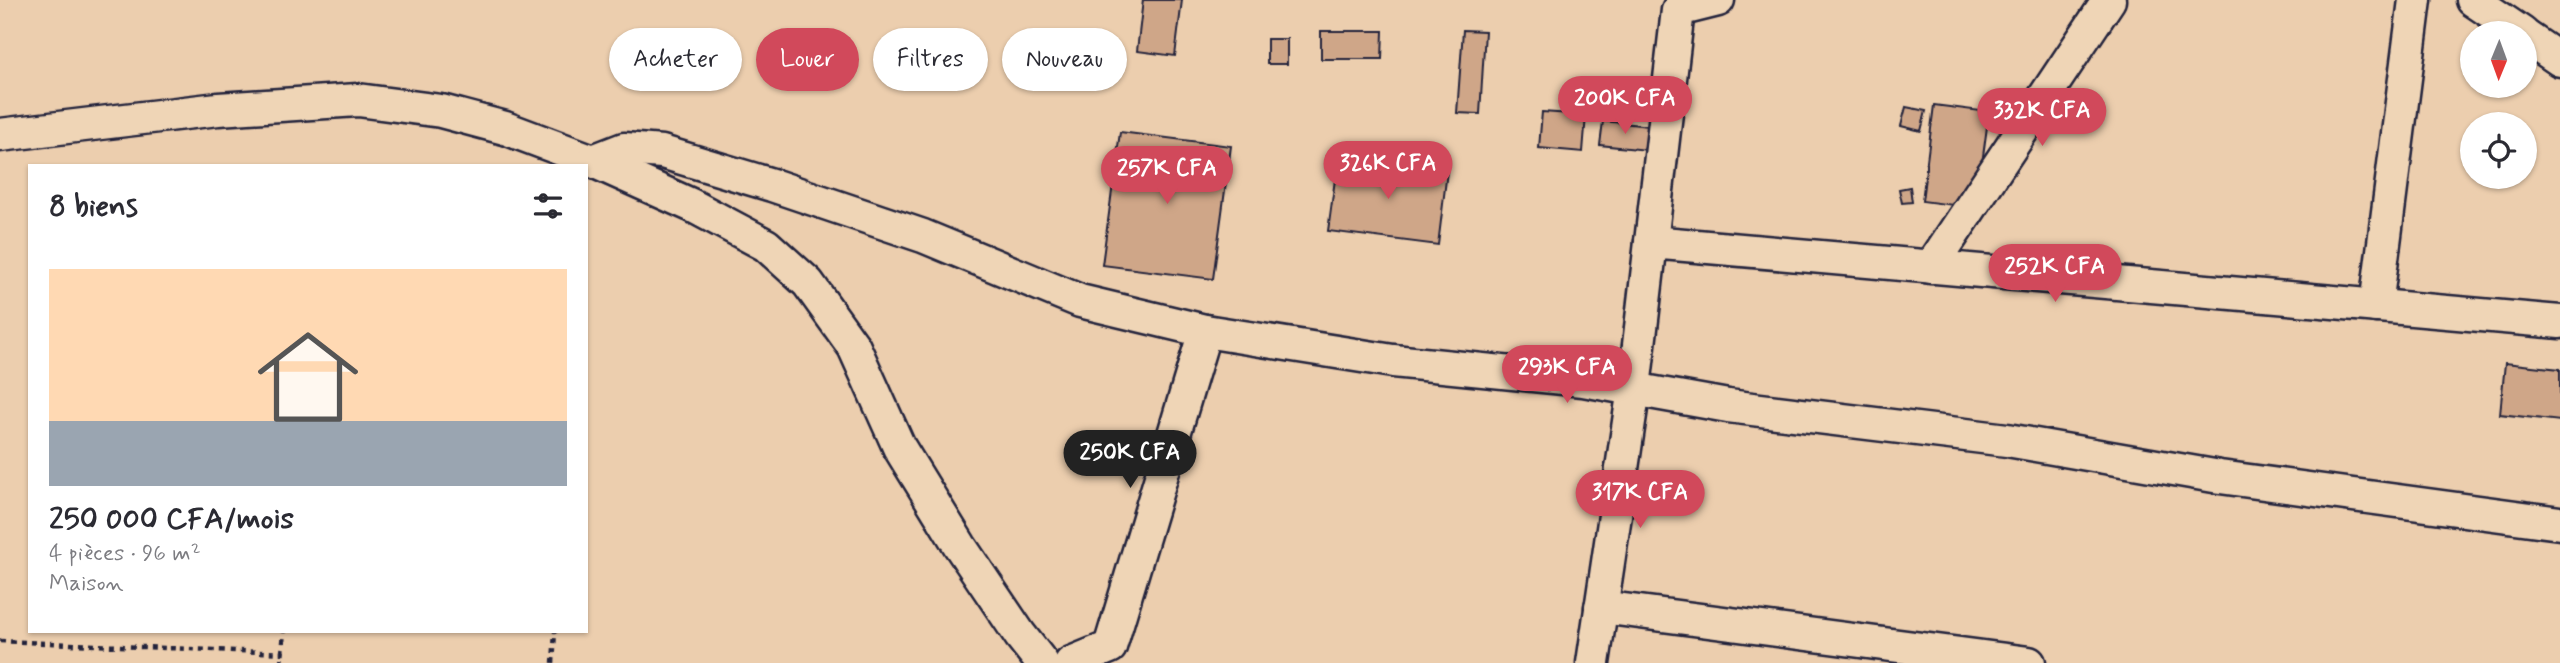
<!DOCTYPE html>
<html lang="fr">
<head>
<meta charset="utf-8">
<style>
  :root { --surface:#fff; --page:#f7f7f7; --text:#2b2b33; --muted:#7c7c81; --accent:#d1495b }
  body { margin:0; font-family:Mynerve,sans-serif; background:var(--page); color:var(--text); height:100vh; display:flex; flex-direction:column; font-size:26px; white-space:nowrap }
  * { box-sizing:border-box; margin:0 }
  p { font-size:23px; color:var(--muted) }
  .icon { flex:none; width:38px; height:38px; fill:none; stroke:currentColor; stroke-width:2; stroke-linecap:round; stroke-linejoin:round }
  .map { position:relative; flex:1; overflow:hidden }
  .details { position:absolute; left:28px; top:164px; width:560px; height:469px; display:flex; flex-direction:column; background:var(--surface); border-radius:0px; box-shadow:0 2px 5px #0004 }
  .details>* { flex:none }
  .banner { position:absolute; left:609px; top:28px; width:665px; height:63px; display:flex; gap:14px }
  .needle { width:46px; rotate:181deg }
  .tools { position:absolute; left:2460px; top:21px; display:grid; gap:14px }
  .tools a { display:grid; place-items:center; width:77px; height:77px; border-radius:50%; background:var(--surface); box-shadow:0 2px 5px #0004; font-size:35px }
  .price { position:absolute; translate:-50% -60px; padding:0 16px; border-radius:24px; background:var(--accent); color:#fff; font-size:23px; line-height:46px; filter:drop-shadow(0 2px 4px #0008) }
  .price::after { content:''; position:absolute; left:50%; top:42px; width:21px; height:16px; margin-left:-10px; background:inherit; clip-path:polygon(0 0,100% 0,50% 100%) }
  .price.active { background:#222; color:#fff }
  ul { padding:0; list-style:none }
  li { display:grid; align-content:center; gap:14px; height:371px; padding:0 21px }
  li span { display:grid; place-items:center; height:217px; border-radius:0px; color:#555 }
  li>.icon { margin-inline-start:auto }
  span .icon { width:126px; height:126px; fill:#fffc; stroke-width:1 }
  li b { font-size:30px }
  h2 { display:flex; justify-content:space-between; align-items:center; height:84px; padding:0 21px; font-size:30px }
  .chip { padding:0 24px; border-radius:32px; background:var(--surface); box-shadow:0 2px 5px #0004; font-size:24px; line-height:63px }
  .chip.active { background:var(--accent); color:#fff }
  .map>svg:first-child { display:block }
  .building { fill:#cfa688; stroke:#22223b; stroke-width:2 }
  .lines { fill:none; stroke-linecap:round; stroke-linejoin:round }
  .minor-casing { stroke:#22223b; stroke-width:37 }
  .path { stroke:#22223b; stroke-width:4.5; stroke-dasharray:5 5; stroke-linecap:butt }
  .minor { stroke:#efd5b6; stroke-width:32 }
</style>
</head>
<body>
<div class="map">
<svg width="2560" height="663" viewBox="0 0 2560 663">
  <rect width="100%" height="100%" fill="#ecceae"/>
  <filter id="ink" filterUnits="userSpaceOnUse"><feTurbulence type="fractalNoise" baseFrequency=".0143" numOctaves="2"/><feDisplacementMap in="SourceGraphic" scale="14" xChannelSelector="R" yChannelSelector="G"/><feConvolveMatrix kernelMatrix="1 2 1 2 8 2 1 2 1" color-interpolation-filters="sRGB"/></filter>
  <g filter="url(#ink)">
    <g class="building">
      <polygon points="1143,0 1182,0 1175,56 1137,51"/>
      <polygon points="1463,30 1485,31 1480,114 1457,113"/>
      <polygon points="1321,31 1383,31 1382,59 1321,59"/>
      <rect x="1267" y="39" width="20" height="25"/>
      <polygon points="1934,105 1989,112 1976,208 1922,201"/>
      <polygon points="1906,107 1926,111 1921,131 1901,126"/>
      <polygon points="1542,112 1586,115 1583,152 1539,148"/>
      <polygon points="1603,121 1649,126 1647,150 1600,145"/>
      <polygon points="1120,132 1231,146 1213,279 1102,265"/>
      <polygon points="1338,157 1447,171 1438,245 1328,231"/>
      <polygon points="1910,187 1912,202 1902,203 1899,189"/>
      <polygon points="2505,363 2560,369 2560,421 2500,414"/>
    </g>
    <g class="lines">
      <defs>
        <g id="minor">
          <polyline points="2473,0 2522,33"/>
          <polyline points="2525,36 2560,60"/>
          <polyline points="0,135 218,109 358,100 441,111 505,128 593,161 691,205 766,245 808,283 854,347 899,447 960,546 1020,635 1042,663"/>
          <polyline points="593,161 624,149 662,152 772,185 923,236 1080,301 1205,331 1393,361 1583,380 1728,406 2007,440 2220,477 2560,523"/>
          <polyline points="1651,242 1678,10 1718,0"/>
          <polyline points="1931,267 2109,0"/>
          <polyline points="2376,306 2415,0"/>
          <polyline points="1601,607 2029,663"/>
          <polyline points="1071,663 1110,647 1205,331"/>
          <polyline points="1593,663 1634,388 1651,242 2560,322"/>
        </g>
      </defs>
      <use href="#minor" class="minor-casing"/>
      <g class="path">
        <polyline points="0,641 285,653"/>
        <polyline points="281,663 284,632"/>
        <polyline points="553,663 555,632"/>
      </g>
      <use href="#minor" class="minor"/>
    </g>
  </g>
</svg>
<div class="tools">
<a><svg class="needle" viewBox="-14 -14 28 28"><path d="M0-13l5 13h-10z" fill="#e53935"/><path d="M0 13l5-13h-10z" fill="#7c7c81"/></svg></a>
<a><svg class="icon" aria-label="locate" viewBox="0 0 24 24"><circle cx="12" cy="12" r="6"/><path d="M12 2v4M12 18v4M2 12h4M18 12h4"/></svg></a>
</div>
<b class="price" style="left:1625px;top:136px">200K CFA</b>
<b class="price" style="left:2042px;top:148px">332K CFA</b>
<b class="price" style="left:1388px;top:201px">326K CFA</b>
<b class="price" style="left:1167px;top:206px">257K CFA</b>
<b class="price" style="left:2055px;top:304px">252K CFA</b>
<b class="price" style="left:1567px;top:405px">293K CFA</b>
<b class="price active" style="left:1130px;top:490px">250K CFA</b>
<b class="price" style="left:1640px;top:530px">317K CFA</b>
<div class="banner">
<a class="chip">Acheter</a>
<a class="chip active">Louer</a>
<a class="chip">Filtres</a>
<a class="chip">Nouveau</a>
</div>
<section class="details">
<h2>8 biens<svg class="icon" aria-label="filters" viewBox="0 0 24 24"><path d="M4 7h16M4 17h16"/><circle cx="9" cy="7" r="2"/><circle cx="15" cy="17" r="2"/></svg></h2>
<ul>
<li><span style="background:linear-gradient(#ffd9b3 70%,#9aa5b1 0)"><svg class="icon" aria-label="home" viewBox="0 0 24 24"><path d="M3 11l9-7 9 7M6 9v11h12V9"/></svg></span><div><b>250 000 CFA/mois</b><p>4 pièces · 96 m²</p><p>Maison</p></div></li>
</ul>
</section>
</div>
</body>
</html>
